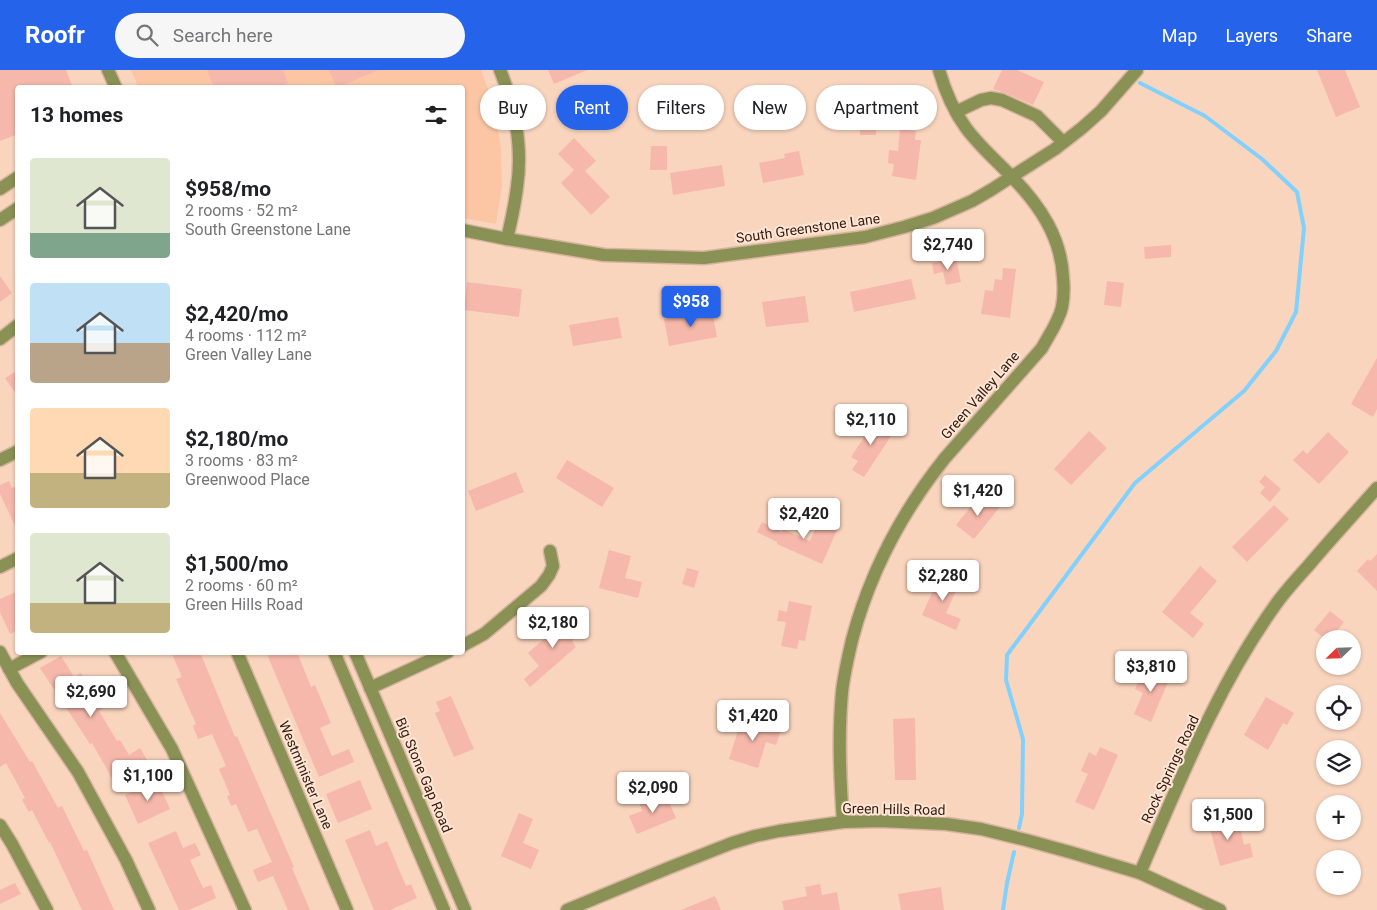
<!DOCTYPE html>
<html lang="en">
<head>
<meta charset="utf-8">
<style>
  :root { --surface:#fff; --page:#f6f6f6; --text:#202124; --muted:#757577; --accent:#2563eb }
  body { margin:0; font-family:Roboto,sans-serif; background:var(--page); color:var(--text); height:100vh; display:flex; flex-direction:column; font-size:19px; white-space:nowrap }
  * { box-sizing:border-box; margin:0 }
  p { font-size:16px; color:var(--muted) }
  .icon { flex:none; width:28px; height:28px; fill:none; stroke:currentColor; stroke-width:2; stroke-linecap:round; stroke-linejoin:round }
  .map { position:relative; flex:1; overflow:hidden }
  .side { position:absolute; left:15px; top:15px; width:450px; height:570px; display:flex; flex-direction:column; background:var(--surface); border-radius:5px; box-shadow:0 1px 4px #0004 }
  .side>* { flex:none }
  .top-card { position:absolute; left:480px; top:15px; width:475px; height:45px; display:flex; gap:10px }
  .needle { width:32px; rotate:247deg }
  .controls { position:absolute; left:1316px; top:560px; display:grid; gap:10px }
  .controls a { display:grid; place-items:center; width:45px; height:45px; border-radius:50%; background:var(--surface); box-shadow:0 1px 4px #0004; font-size:25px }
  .price { position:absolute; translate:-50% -42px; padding:0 11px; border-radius:5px; background:#fff; color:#222; font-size:16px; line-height:32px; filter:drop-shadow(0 1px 2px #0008) }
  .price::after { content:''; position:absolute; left:50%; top:30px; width:15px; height:11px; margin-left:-8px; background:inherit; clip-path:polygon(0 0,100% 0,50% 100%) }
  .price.current { background:var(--accent); color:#fff }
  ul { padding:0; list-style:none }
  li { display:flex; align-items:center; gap:15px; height:125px; padding:0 15px }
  li span { display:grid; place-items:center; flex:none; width:140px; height:100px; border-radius:5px; color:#555 }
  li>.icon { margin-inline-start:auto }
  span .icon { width:60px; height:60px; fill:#fffc; stroke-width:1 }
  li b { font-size:21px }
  h2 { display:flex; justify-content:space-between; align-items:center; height:60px; padding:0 15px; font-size:21px }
  .chip { padding:0 18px; border-radius:22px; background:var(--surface); box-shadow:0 1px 4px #0004; font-size:18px; line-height:45px }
  .chip.current { background:var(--accent); color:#fff }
  header { display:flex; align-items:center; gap:30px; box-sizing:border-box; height:70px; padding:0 25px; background:var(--accent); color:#fff }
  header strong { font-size:24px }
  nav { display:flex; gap:28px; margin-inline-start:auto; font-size:18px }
  .search { width:350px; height:45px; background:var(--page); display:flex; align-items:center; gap:12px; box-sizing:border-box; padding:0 18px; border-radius:28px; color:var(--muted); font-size:19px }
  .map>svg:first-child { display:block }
  .built { fill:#fcc6a4 }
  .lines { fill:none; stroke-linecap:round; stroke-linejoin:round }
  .stream { stroke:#82d1fc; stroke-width:4 }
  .building { fill:#f5b8aa }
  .minor-casing { stroke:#d6b49e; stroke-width:15 }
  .minor { stroke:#8a9155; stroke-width:12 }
  .labels { text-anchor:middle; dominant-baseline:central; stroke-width:4; stroke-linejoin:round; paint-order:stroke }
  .street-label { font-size:14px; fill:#331d0d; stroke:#fee5d5 }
</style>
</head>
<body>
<header>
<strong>Roofr</strong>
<div class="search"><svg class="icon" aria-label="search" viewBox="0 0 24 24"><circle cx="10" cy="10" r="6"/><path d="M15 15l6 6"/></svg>Search here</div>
<nav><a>Map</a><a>Layers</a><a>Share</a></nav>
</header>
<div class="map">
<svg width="1377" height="840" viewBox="0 0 1377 840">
  <rect width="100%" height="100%" fill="#fad5be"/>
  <polygon class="built" points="131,0 481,0 494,35 501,78 502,116 496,154 463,148 462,18 138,17"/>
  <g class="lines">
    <g class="stream">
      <polyline points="1019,758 1022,744 1023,669 1006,610 1007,585 1135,413 1244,321 1276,281 1296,242 1304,158 1297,122 1262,89 1205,46 1140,13"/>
      <polyline points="1003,840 1007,813 1014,782"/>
    </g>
  </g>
  <g class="building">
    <polygon points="0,0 66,0 73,18 18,18 18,64 0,71"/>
    <polygon points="207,0 283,0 288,13 277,18 214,18"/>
    <polygon points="329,0 378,0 337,18"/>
    <polygon points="548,0 587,0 554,14"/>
    <polygon points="1002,0 1017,0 1044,12 1033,35 1005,23 993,19"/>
    <polygon points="1317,0 1345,0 1360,37 1336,47"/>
    <polygon points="861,32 876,33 876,65 860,65"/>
    <polygon points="900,59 916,61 915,70 921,70 916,110 892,106 894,94 888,93 889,80 898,81"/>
    <polygon points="574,68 596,91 585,101 610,127 591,145 561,113 574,100 558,84"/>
    <polygon points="651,76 667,76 667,100 650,100"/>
    <polygon points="799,81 804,105 763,113 759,93 785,88 784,84"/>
    <polygon points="722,95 725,116 673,125 670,103"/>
    <polygon points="1171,175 1171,187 1145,189 1144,177"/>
    <polygon points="956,188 961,212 946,215 943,202 934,204 932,193"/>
    <polygon points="1003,198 1016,199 1010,248 981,244 985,220 993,221 995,209 1002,210"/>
    <polygon points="0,206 12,223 0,232"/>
    <polygon points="911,209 916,229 854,242 850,222"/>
    <polygon points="1107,211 1124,213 1121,237 1104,235"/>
    <polygon points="467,212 522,219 519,247 464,240"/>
    <polygon points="805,226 809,252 766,257 762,232"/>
    <polygon points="712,240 717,267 669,276 664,249"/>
    <polygon points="618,247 622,268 573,276 569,255"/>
    <polygon points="1377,288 1377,339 1373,347 1351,334"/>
    <polygon points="18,300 18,327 5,308"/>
    <polygon points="880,343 891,351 884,361 891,366 864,407 852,400 858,391 851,387"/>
    <polygon points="1089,361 1107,378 1071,415 1054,399"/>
    <polygon points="1328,362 1349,382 1319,414 1293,390 1303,380 1307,384"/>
    <polygon points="567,390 614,418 602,437 556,408"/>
    <polygon points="516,402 524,422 476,441 468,421"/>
    <polygon points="1265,405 1281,419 1270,432 1260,423 1265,417 1259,412"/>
    <polygon points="9,411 12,418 18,416 18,462 0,424 0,415"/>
    <polygon points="981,424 999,438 974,469 956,455"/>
    <polygon points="1274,435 1289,449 1247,492 1232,477"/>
    <polygon points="819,450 838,458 822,494 777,474 777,472 757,462 762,452 782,462 783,459 810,471"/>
    <polygon points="609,480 631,486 625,508 642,512 638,528 599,518"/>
    <polygon points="1377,484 1377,521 1357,501 1368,489 1370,491"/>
    <polygon points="1200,496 1217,511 1190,543 1204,554 1193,568 1162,542"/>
    <polygon points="687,498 699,501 694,518 682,514"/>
    <polygon points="941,503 960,512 946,543 961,549 956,560 922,545"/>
    <polygon points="18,521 18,560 10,564 0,542 0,529"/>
    <polygon points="789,531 812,536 805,571 799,570 797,579 781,576 786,552 777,551 779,540 787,542"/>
    <polygon points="1330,541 1344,552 1330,569 1325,569 1314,560"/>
    <polygon points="570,546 583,561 572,571 576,577 530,617 524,609 539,596 528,583"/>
    <polygon points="171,582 200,582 235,667 237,666 294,797 292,798 310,840 288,840 273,806 258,812 253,800 272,792 257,759 248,762 236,734 231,736 227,726 230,725 219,699 226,696 212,664 198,669 193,656 196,654 176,609 182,607"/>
    <polygon points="266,582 297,582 311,617 315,615 331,653 320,658 332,686 349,679 354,692 319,707"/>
    <polygon points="61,586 74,607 81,603 103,638 99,641 117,671 120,670 129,685 140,678 147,690 113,710 92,673 90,674 40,598"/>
    <polygon points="1152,597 1171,605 1151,652 1134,644 1143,623 1135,619 1139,610 1145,613"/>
    <polygon points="451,626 474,679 454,687 435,643 440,641 436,632"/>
    <polygon points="1266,627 1294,643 1287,655 1283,653 1268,680 1244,665"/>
    <polygon points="0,643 30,692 32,691 58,738 62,736 84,781 87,780 114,840 82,840 50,772 49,773 32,740 29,742 22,730 25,728 6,693 0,697"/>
    <polygon points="742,648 781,660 776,675 766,672 758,698 729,689"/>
    <polygon points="915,648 916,710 895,710 893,649"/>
    <polygon points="1100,677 1118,685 1094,740 1075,732 1088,704 1081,701 1089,682 1096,686"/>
    <polygon points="157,710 170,739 138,754 125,725"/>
    <polygon points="360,710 372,739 338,753 326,724"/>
    <polygon points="665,723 676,748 637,764 629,746 642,741 640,734"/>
    <polygon points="519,743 533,749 523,773 539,780 531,799 501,786"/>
    <polygon points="1227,743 1232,760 1240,758 1244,775 1250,773 1253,787 1220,796 1207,748"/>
    <polygon points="370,760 376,776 387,771 406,816 411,814 417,828 390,840 374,840 345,770"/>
    <polygon points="176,761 183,778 195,773 201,785 190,790 203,818 211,815 216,828 189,840 179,840 148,773"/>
    <polygon points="15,813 21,824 0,834 0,820"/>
    <polygon points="820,814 822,825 837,822 840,840 784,840 782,831 807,826 805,817"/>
    <polygon points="941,817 944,840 901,840 898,824"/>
    <polygon points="715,826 721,840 681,840"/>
  </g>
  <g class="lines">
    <defs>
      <g id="minor">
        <polyline points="108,0 116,18"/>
        <path d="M500,0C515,37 523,77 517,117C515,134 511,152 507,169"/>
        <polyline points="956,42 981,30 991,28 1002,30 1037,46 1063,72"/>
        <polyline points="0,119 18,107"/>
        <polyline points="0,150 18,138"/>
        <polyline points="462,160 507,169 604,185 704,188 865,167 904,157 933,148 972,131 991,120 1055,79 1082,58 1101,41 1137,0"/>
        <polyline points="0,269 18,255"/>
        <polyline points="0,390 18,381"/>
        <polyline points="0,497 18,488"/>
        <polyline points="462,576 484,564 541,516 549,505 553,496 550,481"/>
        <polyline points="0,582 17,613 78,702 126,790 149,840"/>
        <polyline points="115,582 172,679 245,840"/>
        <polyline points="237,582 347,840"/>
        <polyline points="334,582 444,840"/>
        <polyline points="355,582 465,840"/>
        <polyline points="9,599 41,582"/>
        <polyline points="370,618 448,582"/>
        <path d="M843,752C840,708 838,666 842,622C844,604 848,587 852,570C870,502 901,443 945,388L1042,278C1049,265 1059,251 1062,237C1064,227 1064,217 1063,207C1061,167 1040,136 1013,108C997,91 980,77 966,58C953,40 945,21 939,0"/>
        <polyline points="0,755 12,774 47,840"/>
        <path d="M1140,803C1180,710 1219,612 1279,530C1288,518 1299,506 1309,495C1331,469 1354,444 1377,418"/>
        <polyline points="567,840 666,799 732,773 755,766 779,761 843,752 880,751 946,754 981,759 1026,770 1073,783 1140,803 1220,840"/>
      </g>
    </defs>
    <use href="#minor" class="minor-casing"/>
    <use href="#minor" class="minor"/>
  </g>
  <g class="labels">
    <g class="street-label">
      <text transform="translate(808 158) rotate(-8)">South Greenstone Lane</text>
      <text transform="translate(980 325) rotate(-49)">Green Valley Lane</text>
      <text transform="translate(1170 699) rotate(-65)">Rock Springs Road</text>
      <text transform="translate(306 705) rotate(67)">Westminister Lane</text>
      <text transform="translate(424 705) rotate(67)">Big Stone Gap Road</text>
      <text transform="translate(894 739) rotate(1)">Green Hills Road</text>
    </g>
  </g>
</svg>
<div class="controls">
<a><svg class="needle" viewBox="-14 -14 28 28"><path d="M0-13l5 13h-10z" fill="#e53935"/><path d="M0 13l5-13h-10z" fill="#757577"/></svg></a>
<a><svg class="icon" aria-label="locate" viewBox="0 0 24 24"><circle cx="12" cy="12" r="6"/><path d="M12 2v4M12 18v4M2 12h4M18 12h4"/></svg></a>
<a><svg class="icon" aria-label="layers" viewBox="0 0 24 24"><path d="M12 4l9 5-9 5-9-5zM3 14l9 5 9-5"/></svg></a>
<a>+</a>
<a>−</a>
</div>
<b class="price" style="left:948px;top:201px">$2,740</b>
<b class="price current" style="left:691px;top:258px">$958</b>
<b class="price" style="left:871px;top:376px">$2,110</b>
<b class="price" style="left:978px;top:447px">$1,420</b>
<b class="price" style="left:804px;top:470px">$2,420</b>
<b class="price" style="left:943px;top:532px">$2,280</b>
<b class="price" style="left:553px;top:579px">$2,180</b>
<b class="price" style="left:1151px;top:623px">$3,810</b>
<b class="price" style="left:91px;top:648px">$2,690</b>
<b class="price" style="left:753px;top:672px">$1,420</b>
<b class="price" style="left:148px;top:732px">$1,100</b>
<b class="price" style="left:653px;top:744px">$2,090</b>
<b class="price" style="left:1228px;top:771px">$1,500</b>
<div class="top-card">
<a class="chip">Buy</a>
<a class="chip current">Rent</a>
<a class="chip">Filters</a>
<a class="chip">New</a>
<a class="chip">Apartment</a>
</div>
<section class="side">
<h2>13 homes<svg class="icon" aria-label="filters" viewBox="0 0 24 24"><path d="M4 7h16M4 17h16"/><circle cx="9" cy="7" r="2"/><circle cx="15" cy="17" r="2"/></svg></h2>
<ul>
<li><span style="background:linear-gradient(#dfe7d0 75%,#7fa58c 0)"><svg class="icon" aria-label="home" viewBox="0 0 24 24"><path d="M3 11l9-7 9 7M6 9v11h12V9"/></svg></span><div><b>$958/mo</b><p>2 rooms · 52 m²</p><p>South Greenstone Lane</p></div></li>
<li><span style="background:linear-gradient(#bfe0f5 60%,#b9a48a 0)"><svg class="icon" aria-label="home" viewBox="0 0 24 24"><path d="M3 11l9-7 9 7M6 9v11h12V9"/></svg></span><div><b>$2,420/mo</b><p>4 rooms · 112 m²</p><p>Green Valley Lane</p></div></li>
<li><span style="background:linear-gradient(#ffd9b3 65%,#c2b280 0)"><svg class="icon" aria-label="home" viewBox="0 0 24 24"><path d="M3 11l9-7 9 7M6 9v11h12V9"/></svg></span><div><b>$2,180/mo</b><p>3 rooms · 83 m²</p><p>Greenwood Place</p></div></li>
<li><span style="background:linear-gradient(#dfe7d0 70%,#c2b280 0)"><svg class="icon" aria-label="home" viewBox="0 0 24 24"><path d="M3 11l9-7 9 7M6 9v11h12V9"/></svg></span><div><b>$1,500/mo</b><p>2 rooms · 60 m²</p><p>Green Hills Road</p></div></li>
</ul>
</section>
</div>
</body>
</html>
